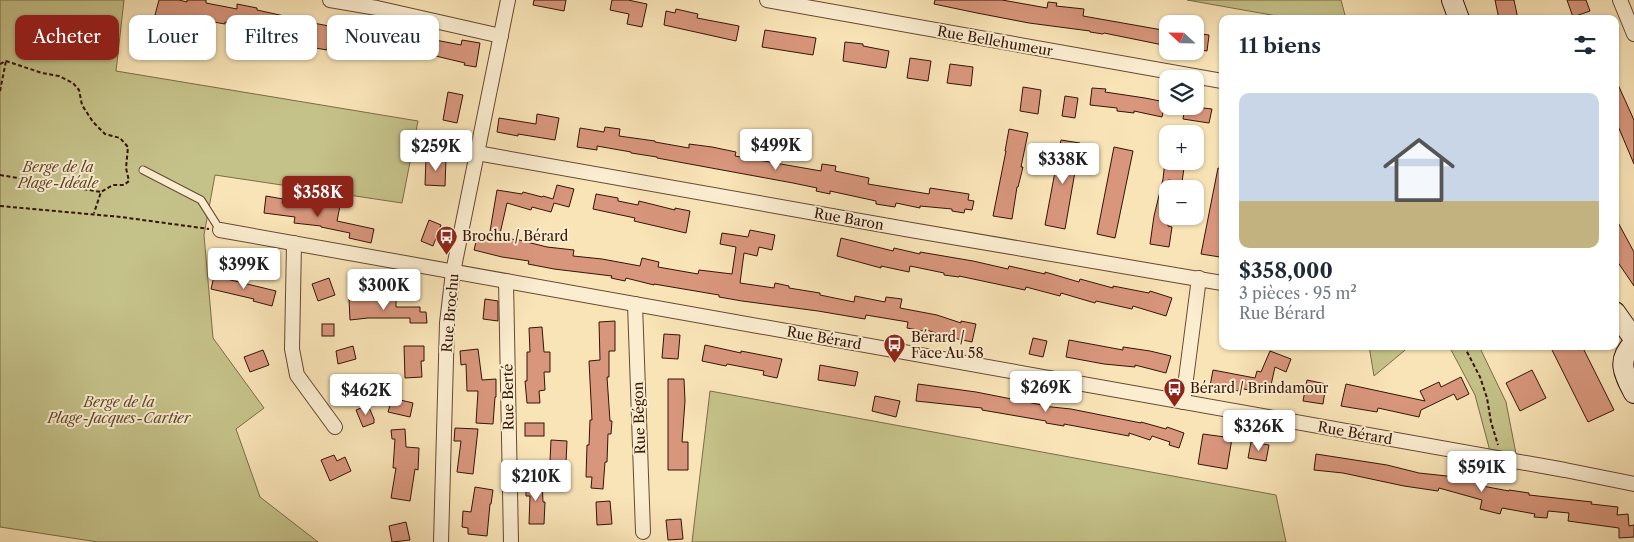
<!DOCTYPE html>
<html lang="fr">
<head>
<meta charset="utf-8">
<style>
  :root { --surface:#fff; --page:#f6f6f7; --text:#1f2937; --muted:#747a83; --accent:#8f2418 }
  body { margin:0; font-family:"Libre Caslon Text",serif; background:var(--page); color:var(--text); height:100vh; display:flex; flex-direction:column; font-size:19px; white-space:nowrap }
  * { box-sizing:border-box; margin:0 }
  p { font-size:16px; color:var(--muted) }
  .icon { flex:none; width:28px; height:28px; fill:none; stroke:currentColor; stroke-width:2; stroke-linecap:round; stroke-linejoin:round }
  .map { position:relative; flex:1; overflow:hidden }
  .sheet { position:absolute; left:1219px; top:15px; width:400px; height:335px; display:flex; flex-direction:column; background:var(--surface); border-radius:10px; box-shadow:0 1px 4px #0004 }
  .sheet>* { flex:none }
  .hud { position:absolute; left:15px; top:15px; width:475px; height:45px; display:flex; gap:10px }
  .needle { width:32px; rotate:292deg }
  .fabs { position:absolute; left:1159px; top:15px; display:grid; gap:10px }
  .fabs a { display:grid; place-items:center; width:45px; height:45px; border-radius:10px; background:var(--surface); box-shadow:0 1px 4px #0004; font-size:25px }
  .price { position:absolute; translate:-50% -42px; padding:0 11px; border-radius:5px; background:#fff; color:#222; font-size:16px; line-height:32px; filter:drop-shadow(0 1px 2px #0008) }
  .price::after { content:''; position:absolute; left:50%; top:30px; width:15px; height:11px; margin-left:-8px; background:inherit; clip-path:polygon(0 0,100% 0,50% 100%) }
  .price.selected { background:var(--accent); color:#fff }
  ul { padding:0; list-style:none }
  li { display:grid; align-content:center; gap:10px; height:265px; padding:0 20px }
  li span { display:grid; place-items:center; height:155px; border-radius:10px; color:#555 }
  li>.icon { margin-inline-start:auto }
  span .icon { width:90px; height:90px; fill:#fffc; stroke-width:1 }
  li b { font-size:21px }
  h2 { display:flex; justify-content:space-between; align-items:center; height:60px; padding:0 20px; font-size:21px }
  .chip { padding:0 18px; border-radius:10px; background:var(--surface); box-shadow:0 1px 4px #0004; font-size:18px; line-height:45px }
  .chip.selected { background:var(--accent); color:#fff }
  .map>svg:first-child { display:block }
  .green { fill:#c5c289; stroke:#7d6b47 }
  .building { fill:#d8967c; stroke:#351405 }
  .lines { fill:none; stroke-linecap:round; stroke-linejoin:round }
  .lane-casing { stroke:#664832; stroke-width:9 }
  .street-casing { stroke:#664832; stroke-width:16 }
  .secondary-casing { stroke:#351405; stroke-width:22 }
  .path { stroke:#351405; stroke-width:2; stroke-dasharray:4 2.5; stroke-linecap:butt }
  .lane { stroke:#fbedd0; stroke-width:7 }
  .street { stroke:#fbedd0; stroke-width:14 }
  .secondary { stroke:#fbedd0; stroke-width:20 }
  .labels { text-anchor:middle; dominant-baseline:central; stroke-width:4; stroke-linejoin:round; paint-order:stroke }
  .street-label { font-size:14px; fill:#351405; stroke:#fbedd0 }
  .park-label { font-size:14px; font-style:italic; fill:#60482d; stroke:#fbedd0 }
  .poi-label { font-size:14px; fill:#351405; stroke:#fbedd0; text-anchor:start }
</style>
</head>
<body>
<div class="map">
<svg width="1634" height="542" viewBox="0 0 1634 542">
  <rect width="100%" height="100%" fill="#f9e4b7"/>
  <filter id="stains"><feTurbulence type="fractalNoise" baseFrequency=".004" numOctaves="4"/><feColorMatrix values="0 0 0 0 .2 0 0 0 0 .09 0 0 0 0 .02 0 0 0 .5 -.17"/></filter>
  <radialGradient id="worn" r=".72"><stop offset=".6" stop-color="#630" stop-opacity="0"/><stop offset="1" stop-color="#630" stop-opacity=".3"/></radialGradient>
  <g class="green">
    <polygon points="0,0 124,0 116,71 418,121 402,203 215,175 204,235 213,338 264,408 236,429 260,497 318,542 98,542 0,527"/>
    <polygon points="1187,0 1341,0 1346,19 1294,19"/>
    <polygon points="1369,346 1410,346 1374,376"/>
    <polygon points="1449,346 1479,346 1506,402 1517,459 1491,455 1475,395"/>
    <polygon points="710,391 1276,495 1286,542 692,542"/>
  </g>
  <g class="building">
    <polygon points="159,0 179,0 187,2 187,0 206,0 206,3 237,9 237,4 257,8 257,10 289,17 284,41 262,36 263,28 225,22 225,24 202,20 201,24 176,18 176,21 155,15"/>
    <polygon points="534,0 566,0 564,11 533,5"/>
    <polygon points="612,0 628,0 647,4 642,27 627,24 629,14 610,10"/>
    <polygon points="935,0 1002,0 1047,8 1048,2 1057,3 1056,6 1084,9 1083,16 1168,31 1168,46 1104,33 1103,34 1090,32 1090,31 1029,23 977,13 934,4"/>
    <polygon points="1495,0 1514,0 1518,19 1499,19"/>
    <polygon points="1567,0 1586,0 1590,11 1573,17"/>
    <polygon points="676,9 698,14 697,18 739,26 736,41 664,25 666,11 675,13"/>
    <polygon points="308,22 371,34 372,31 409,39 410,35 461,45 462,40 480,43 476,67 464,65 465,63 423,53 422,57 356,44 356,47 328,42 327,50 304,46"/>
    <polygon points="765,30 816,38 813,55 762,47"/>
    <polygon points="1195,33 1209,35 1207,51 1195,49"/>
    <polygon points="845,42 863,44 863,46 889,51 886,68 843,61"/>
    <polygon points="910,58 931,61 928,81 907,78"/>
    <polygon points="950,64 973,67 971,86 947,83"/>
    <polygon points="1615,78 1634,120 1634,164 1615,119"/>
    <polygon points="1023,87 1041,90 1038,114 1020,111"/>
    <polygon points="1092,88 1106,89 1105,92 1145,98 1165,102 1162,117 1134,111 1134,113 1117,111 1117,108 1090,105"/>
    <polygon points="448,92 463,95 457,123 443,120"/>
    <polygon points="1065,96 1078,98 1075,118 1062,116"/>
    <polygon points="1185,106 1212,109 1209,123 1183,119"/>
    <polygon points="537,114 559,118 555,140 518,134 518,136 497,132 499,118 536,124"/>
    <polygon points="605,127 620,129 619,136 655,141 655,142 689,148 689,144 712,147 736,152 735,156 821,171 822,164 836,166 835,171 869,178 868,184 929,194 930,188 969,194 968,200 974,201 972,210 965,209 964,213 952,211 952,209 920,206 920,208 896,203 895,207 876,204 876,201 830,191 830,194 816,191 817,188 793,183 657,158 657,157 631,153 631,152 597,146 597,150 577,147 580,128 604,132"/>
    <polygon points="1009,129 1028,133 1021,167 1023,167 1018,187 1017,187 1012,219 993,216 1006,151 1005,151"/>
    <polygon points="1061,140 1080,143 1065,229 1045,225"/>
    <polygon points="1114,147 1133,151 1115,238 1097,234"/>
    <polygon points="426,158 446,159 445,186 425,185"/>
    <polygon points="1165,161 1185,161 1182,182 1168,180 1168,226 1172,227 1169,247 1150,244 1154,216 1163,179"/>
    <polygon points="1218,168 1222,169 1222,242 1220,257 1201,254"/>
    <polygon points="557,185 574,189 569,207 554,203 551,212 532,207 531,210 507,203 499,238 519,240 547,247 574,250 573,256 602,259 640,266 642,258 659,262 658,267 698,274 699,270 732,274 736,247 720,244 722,233 748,237 750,230 775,235 772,250 759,247 757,256 744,253 740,283 774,288 775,283 789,286 789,288 820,293 820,295 854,302 855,296 885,302 886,297 902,299 900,308 937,315 961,323 961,321 976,324 972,342 944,336 924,329 923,331 907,328 908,322 866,315 865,319 818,311 742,301 719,297 719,295 654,284 654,285 626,278 625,281 611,278 612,276 554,269 528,264 529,261 502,257 474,250 478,234 489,237 497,190 522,194 523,192 542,197 543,196 553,199"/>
    <polygon points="596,194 618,198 618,201 638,205 639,201 675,210 675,208 690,211 686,233 634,221 635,218 593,209"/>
    <polygon points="266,196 283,199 282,203 325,207 325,203 340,206 337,221 374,229 371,243 349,238 350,233 321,227 321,226 294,223 295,217 264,213"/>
    <polygon points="1615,217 1634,252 1634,286 1615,258"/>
    <polygon points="429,220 441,225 433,246 421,241"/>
    <polygon points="841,238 893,251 894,248 920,254 920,252 973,261 1008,269 1009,266 1045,274 1045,272 1079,282 1080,279 1113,288 1113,286 1149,293 1150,291 1172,298 1166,316 1133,306 1132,309 1096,301 1095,303 1061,293 1060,296 1026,287 1025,290 959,276 959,277 944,275 944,273 910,266 909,272 881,266 881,268 837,256"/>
    <polygon points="214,276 276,291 272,306 253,301 254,299 211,289"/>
    <polygon points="329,278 335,295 318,301 312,284"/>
    <polygon points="349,299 367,299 367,300 396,300 396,307 420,307 420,312 426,312 427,323 410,323 410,318 368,318 350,320"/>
    <polygon points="485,299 498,301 498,321 483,319"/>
    <polygon points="615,321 615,351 609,351 609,377 607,377 610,421 612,421 611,434 608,434 607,462 605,462 603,489 591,488 592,477 586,477 587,445 589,445 590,420 592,420 589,361 600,360 599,322"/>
    <rect x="322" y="324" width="12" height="12"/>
    <polygon points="542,327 544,352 550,352 550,372 544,372 545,390 539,391 540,403 527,403 525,381 527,381 527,352 530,352 529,328"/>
    <polygon points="664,334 680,335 678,359 662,358"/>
    <polygon points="1033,338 1047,341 1043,357 1029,354"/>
    <polygon points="1069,340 1123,350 1123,347 1150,351 1171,356 1166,373 1135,365 1135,367 1104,364 1066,357"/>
    <polygon points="705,345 741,353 741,351 782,359 777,378 763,375 764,371 727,364 726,366 702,361"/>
    <polygon points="353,346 356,359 338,364 336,351"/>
    <polygon points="404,346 424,346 424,361 421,361 422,377 405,378"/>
    <polygon points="1550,346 1582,346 1614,410 1588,422"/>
    <polygon points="478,349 482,380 496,379 496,397 495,397 493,424 476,423 478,391 467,391 466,364 461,365 460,351"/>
    <polygon points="263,350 269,365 250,372 244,357"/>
    <polygon points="1270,351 1291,359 1286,372 1275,367 1269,394 1239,388 1239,391 1210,386 1213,370 1255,378 1257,371 1261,372"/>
    <polygon points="820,365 858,372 855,386 818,380"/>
    <polygon points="1532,370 1546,398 1520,411 1506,383"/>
    <polygon points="1461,377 1469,394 1457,400 1454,394 1421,410 1419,417 1378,408 1377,412 1341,406 1346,384 1425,401 1420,391 1439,382 1441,387"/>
    <polygon points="668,379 684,379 685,401 682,442 688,442 688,470 668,470"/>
    <polygon points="1307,380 1326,384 1323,404 1303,401"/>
    <polygon points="918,384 976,392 1042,405 1042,406 1071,409 1141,423 1141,422 1166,429 1167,427 1184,433 1179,448 1169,445 1170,442 1152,436 1150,440 1129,433 1129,436 1064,424 1064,426 1046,423 1046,421 982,410 982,408 916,401"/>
    <polygon points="875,396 900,401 896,417 872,411"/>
    <polygon points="392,398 413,403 410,417 388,412"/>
    <polygon points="368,405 374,419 374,423 363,427 356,410"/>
    <rect x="525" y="423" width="19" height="13"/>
    <polygon points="455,428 478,429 473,474 457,472 461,441 454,441"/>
    <polygon points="405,429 406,447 419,448 418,470 415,469 410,501 391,498 396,468 393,468 395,439 392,439 391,430"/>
    <polygon points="1203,434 1232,438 1227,469 1198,464"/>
    <polygon points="551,440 567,441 566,462 550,461"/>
    <polygon points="1251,442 1269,445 1266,461 1248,458"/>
    <polygon points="1316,454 1387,465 1419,473 1456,477 1478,483 1477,485 1509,491 1509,490 1529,493 1529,495 1592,502 1591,504 1618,507 1617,515 1628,514 1629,526 1634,525 1634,537 1619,538 1619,528 1568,521 1569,513 1548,511 1547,518 1534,517 1535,514 1502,508 1500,514 1480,509 1482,500 1439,488 1438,491 1404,486 1343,473 1314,470"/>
    <polygon points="334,455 337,461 345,457 351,471 330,481 321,460"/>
    <polygon points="542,480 543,502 545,502 544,524 529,524 530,496 526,496 526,481"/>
    <polygon points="475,487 493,490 491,504 490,504 487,536 468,534 468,528 462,527 463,511 471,512"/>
    <polygon points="610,501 612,524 597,525 596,502"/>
    <polygon points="681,519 683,539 668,540 666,520"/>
    <polygon points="406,522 410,540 392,542 389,526"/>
  </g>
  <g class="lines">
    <defs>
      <polyline id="lane" points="143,170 201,200 220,230"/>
      <g id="street">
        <polyline points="330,0 377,8 501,36"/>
        <polyline points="767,0 1222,81"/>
        <polyline points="1620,0 1634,34"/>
        <polyline points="477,153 911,230 1222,283"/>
        <polyline points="220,230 1565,470 1634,484"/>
        <polyline points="294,243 292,349 297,375 335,427"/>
        <polyline points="506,281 511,542"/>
        <polyline points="635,304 643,532"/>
        <polyline points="1183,402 1199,278"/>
        <polyline points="441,542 447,323 453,272 508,0"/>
      </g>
      <g id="secondary">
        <polyline points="1452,0 1459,19"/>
        <polyline points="1615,312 1634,339"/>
        <path d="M1634,343C1616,360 1624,374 1634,393"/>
      </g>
    </defs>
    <use href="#lane" class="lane-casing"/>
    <use href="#street" class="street-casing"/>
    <use href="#secondary" class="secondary-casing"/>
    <g class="path">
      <polyline points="0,64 6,61 42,73 59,76 73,83 79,90 82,105 93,122 105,134 120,138 128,147 126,168 129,181 124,185 113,185 101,192"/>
      <polyline points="0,91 6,61"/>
      <polyline points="0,175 101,192 94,213"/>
      <polyline points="0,206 121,217 209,229"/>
      <polyline points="1464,346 1480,377 1487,398 1491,422 1498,445"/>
    </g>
    <use href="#lane" class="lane"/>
    <use href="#street" class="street"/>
    <use href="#secondary" class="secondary"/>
  </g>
  <defs>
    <symbol id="bus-pin" viewBox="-11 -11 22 30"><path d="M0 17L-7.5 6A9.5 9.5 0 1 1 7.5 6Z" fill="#8f2418" stroke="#fbedd0"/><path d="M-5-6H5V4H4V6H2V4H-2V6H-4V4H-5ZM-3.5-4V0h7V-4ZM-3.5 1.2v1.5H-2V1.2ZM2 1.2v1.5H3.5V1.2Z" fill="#fff"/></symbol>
  </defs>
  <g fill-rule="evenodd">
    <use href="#bus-pin" x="434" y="224" width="25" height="34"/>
    <use href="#bus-pin" x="882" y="332" width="25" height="34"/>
    <use href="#bus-pin" x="1162" y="376" width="25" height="34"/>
  </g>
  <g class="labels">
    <g class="street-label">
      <text transform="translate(995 41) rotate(10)">Rue Bellehumeur</text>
      <text transform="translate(849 219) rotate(10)">Rue Baron</text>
      <text transform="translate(450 313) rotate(-85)">Rue Brochu</text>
      <text transform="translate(824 338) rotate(10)">Rue Bérard</text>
      <text transform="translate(508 397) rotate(-91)">Rue Berté</text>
      <text transform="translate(639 418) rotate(-92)">Rue Bégon</text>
      <text transform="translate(1355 433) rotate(10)">Rue Bérard</text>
    </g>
    <g class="park-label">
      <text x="58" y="167">Berge de la<tspan x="58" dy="16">Plage-Idéale</tspan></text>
      <text x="119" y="402">Berge de la<tspan x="119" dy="16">Plage-Jacques-Cartier</tspan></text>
    </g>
    <g class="poi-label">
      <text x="462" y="236">Brochu / Bérard</text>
      <text x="911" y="337">Bérard /<tspan x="911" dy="16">Face Au 58</tspan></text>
      <text x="1190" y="388">Bérard / Brindamour</text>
    </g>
  </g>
  <rect width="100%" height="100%" filter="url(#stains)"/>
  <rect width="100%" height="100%" fill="url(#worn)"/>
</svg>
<div class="fabs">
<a><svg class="needle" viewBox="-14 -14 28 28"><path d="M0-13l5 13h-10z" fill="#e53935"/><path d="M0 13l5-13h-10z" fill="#747a83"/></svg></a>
<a><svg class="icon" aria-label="layers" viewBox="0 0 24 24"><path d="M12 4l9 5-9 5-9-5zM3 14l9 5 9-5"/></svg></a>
<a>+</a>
<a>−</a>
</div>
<b class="price" style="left:776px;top:171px">$499K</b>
<b class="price" style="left:436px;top:172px">$259K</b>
<b class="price" style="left:1063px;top:185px">$338K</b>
<b class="price selected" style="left:318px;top:218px">$358K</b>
<b class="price" style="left:244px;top:290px">$399K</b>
<b class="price" style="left:384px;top:311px">$300K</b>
<b class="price" style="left:1046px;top:413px">$269K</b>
<b class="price" style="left:366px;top:416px">$462K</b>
<b class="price" style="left:1259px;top:452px">$326K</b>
<b class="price" style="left:1482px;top:493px">$591K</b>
<b class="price" style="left:536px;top:502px">$210K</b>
<div class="hud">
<a class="chip selected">Acheter</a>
<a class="chip">Louer</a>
<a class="chip">Filtres</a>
<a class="chip">Nouveau</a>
</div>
<section class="sheet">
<h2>11 biens<svg class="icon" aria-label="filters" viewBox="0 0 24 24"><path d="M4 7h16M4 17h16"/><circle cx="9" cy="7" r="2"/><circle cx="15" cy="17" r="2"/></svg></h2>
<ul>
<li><span style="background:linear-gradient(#c9d6e8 70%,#c2b280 0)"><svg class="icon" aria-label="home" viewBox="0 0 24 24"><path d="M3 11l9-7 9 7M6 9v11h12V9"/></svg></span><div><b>$358,000</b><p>3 pièces · 95 m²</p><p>Rue Bérard</p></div></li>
</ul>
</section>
</div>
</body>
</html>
